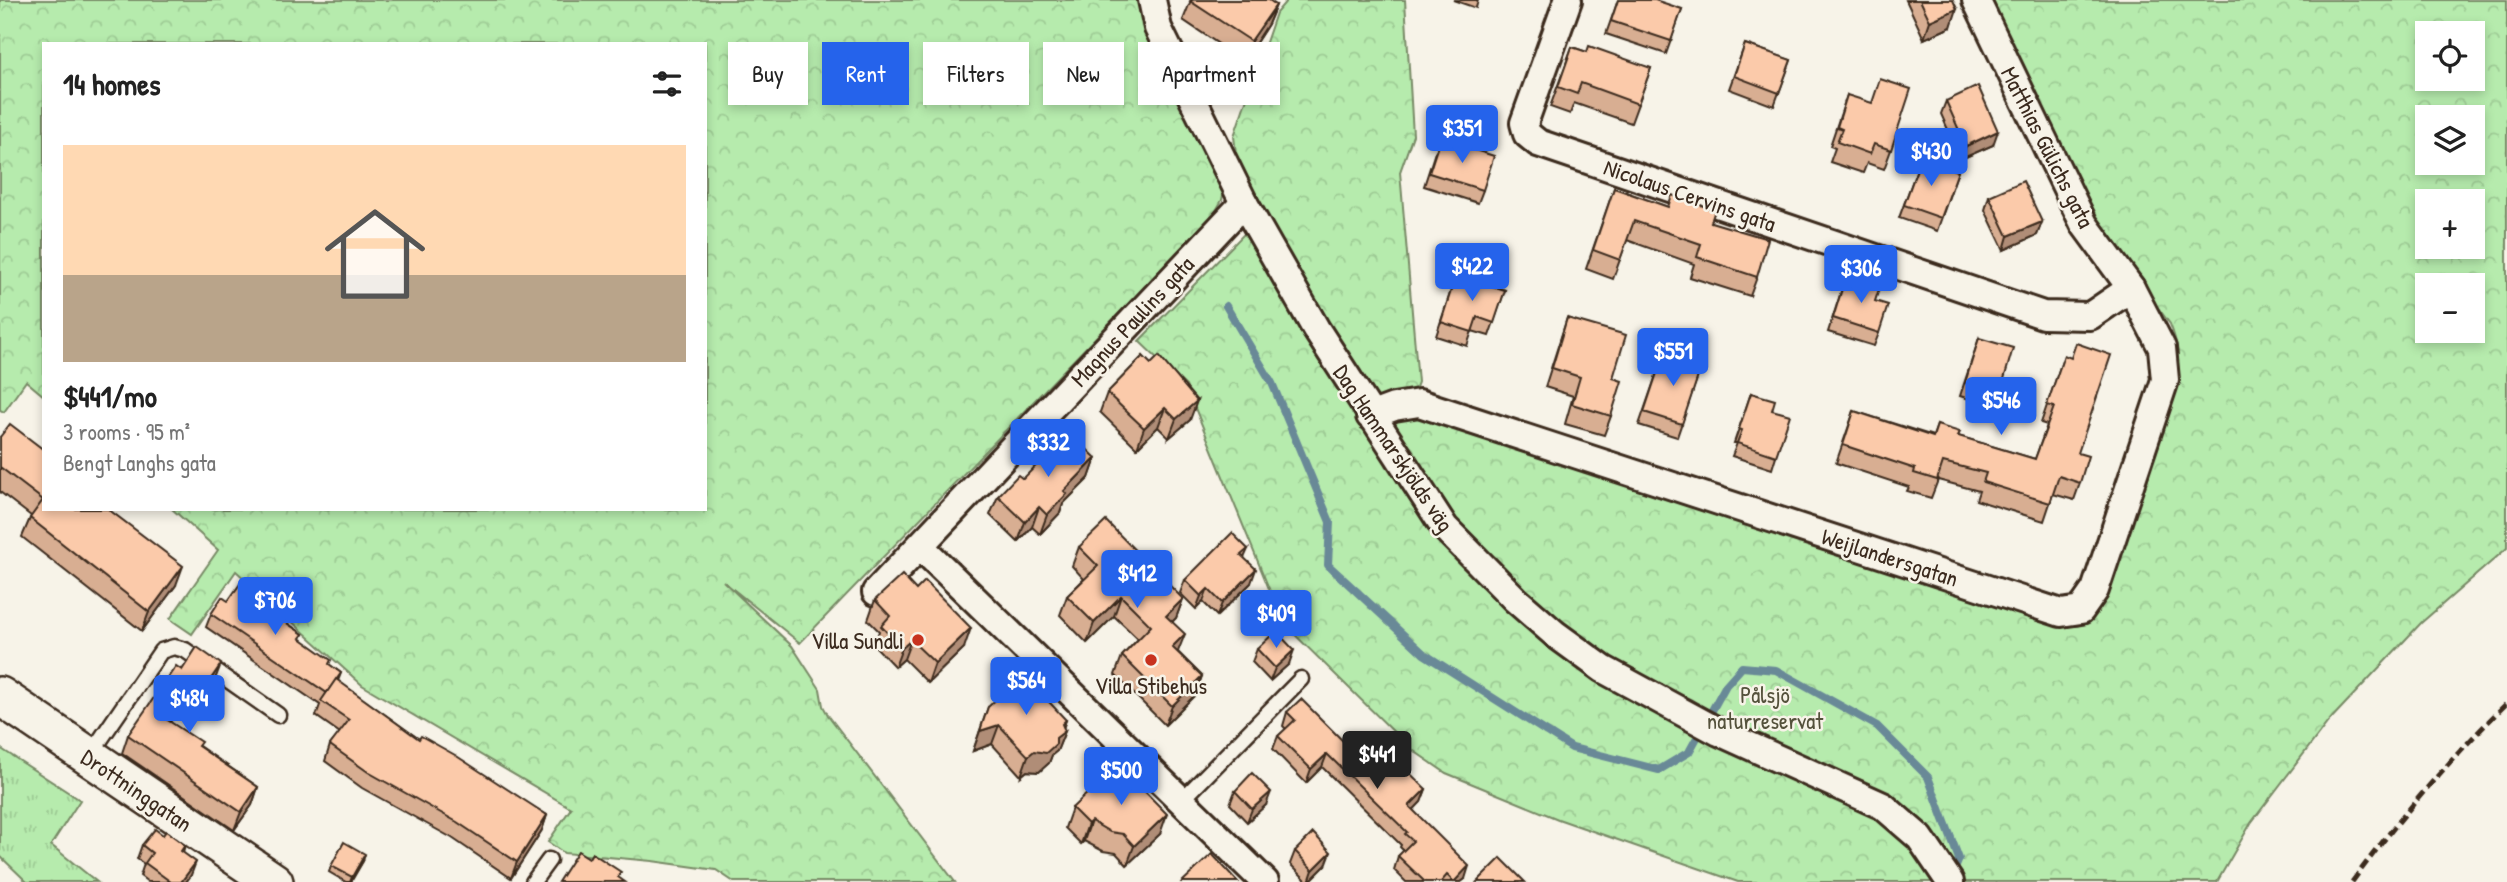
<!DOCTYPE html>
<html lang="en">
<head>
<meta charset="utf-8">
<style>
  :root { --surface:#fff; --page:#f2f2f2; --text:#222; --muted:#767676; --line:#e0e0e0; --accent:#2563eb }
  body { margin:0; font-family:"Patrick Hand",sans-serif; background:var(--page); color:var(--text); height:100vh; display:flex; flex-direction:column; font-size:26px; white-space:nowrap }
  * { box-sizing:border-box; margin:0 }
  p { font-size:23px; color:var(--muted) }
  .icon { flex:none; width:38px; height:38px; fill:none; stroke:currentColor; stroke-width:2; stroke-linecap:round; stroke-linejoin:round }
  .map { position:relative; flex:1; overflow:hidden }
  .details { position:absolute; left:42px; top:42px; width:665px; height:469px; display:flex; flex-direction:column; background:var(--surface); border-radius:0px; box-shadow:0 4px 10px #0003 }
  .details>* { flex:none }
  .hud { position:absolute; left:728px; top:42px; width:665px; height:63px; display:flex; gap:14px }
  .controls { position:absolute; left:2415px; top:21px; display:grid; gap:14px }
  .controls a { display:grid; place-items:center; width:70px; height:70px; border-radius:0px; background:var(--surface); box-shadow:0 4px 10px #0003; font-size:35px }
  .price { position:absolute; translate:-50% -60px; padding:0 16px; border-radius:7px; background:var(--accent); color:#fff; font-size:23px; line-height:46px; filter:drop-shadow(0 2px 4px #0008) }
  .price::after { content:''; position:absolute; left:50%; top:42px; width:21px; height:16px; margin-left:-10px; background:inherit; clip-path:polygon(0 0,100% 0,50% 100%) }
  .price.on { background:#222; color:#fff }
  ul { padding:0; list-style:none }
  li { display:grid; align-content:center; gap:14px; height:371px; padding:0 21px }
  li+li { border-top:2px solid var(--line) }
  li span { display:grid; place-items:center; height:217px; border-radius:0px; color:#555 }
  li>.icon { margin-inline-start:auto }
  span .icon { width:126px; height:126px; fill:#fffc; stroke-width:1 }
  li b { font-size:30px }
  h2 { display:flex; justify-content:space-between; align-items:center; height:84px; padding:0 21px; font-size:30px }
  .pill { padding:0 24px; border-radius:0px; background:var(--surface); box-shadow:0 4px 10px #0003; font-size:24px; line-height:63px }
  .pill.on { background:var(--accent); color:#fff }
  .map>svg:first-child { display:block }
  .grass { fill:url(#grass-tufts); stroke:#788a66; stroke-width:2 }
  .park { fill:url(#park-crowns); stroke:#788a66; stroke-width:2; fill-rule:evenodd }
  .lines { fill:none; stroke-linecap:round; stroke-linejoin:round }
  .stream { stroke:#698997; stroke-width:8 }
  .lane-casing { stroke:#3b2a1e; stroke-width:19 }
  .street-casing { stroke:#3b2a1e; stroke-width:32 }
  .secondary-casing { stroke:#3b2a1e; stroke-width:42 }
  .lane { stroke:#f7f3e8; stroke-width:14 }
  .street { stroke:#f7f3e8; stroke-width:26 }
  .secondary { stroke:#f7f3e8; stroke-width:37 }
  .rail { stroke:#3b2a1e; stroke-width:5; stroke-dasharray:10 5; stroke-linecap:butt }
  .wall { fill:#d8ae92; stroke:#3b2a1e; stroke-width:2 }
  .shaded-wall { fill:#b08d77; stroke:#3b2a1e; stroke-width:2 }
  .building { fill:#fbcaaa; stroke:#3b2a1e; stroke-width:2 }
  .poi-dot { fill:#c8321e; stroke:#f7f3e8; stroke-width:2.5 }
  .labels { text-anchor:middle; dominant-baseline:central; stroke-width:5; stroke-linejoin:round; paint-order:stroke }
  .street-label { font-size:23px; fill:#3b2a1e; stroke:#f7f3e8 }
  .poi-label { font-size:23px; fill:#3b2a1e; stroke:#f7f3e8; text-anchor:end }
  .park-label { font-size:23px; fill:#54513b; stroke:#f7f3e8 }
</style>
</head>
<body>
<div class="map">
<svg width="2507" height="882" viewBox="0 0 2507 882">
  <defs>
    <pattern id="grass-tufts" width="24" height="20" patternUnits="userSpaceOnUse" patternTransform="scale(1.75)"><rect width="24" height="20" fill="#b6ebad"/><path d="M3 7l-1-3M5 7V3M7 7l1-3M15 17l-1-3M17 17v-4M19 17l1-3" fill="none" stroke="#9dca94"/></pattern>
    <pattern id="park-crowns" width="20" height="18" patternUnits="userSpaceOnUse" patternTransform="scale(1.75)"><rect width="20" height="18" fill="#b6ebad"/><path d="M2 6a3 3 0 1 1 6 0M12 15a3 3 0 1 1 6 0" fill="none" stroke="#9dca94"/></pattern>
  </defs>
  <rect width="100%" height="100%" fill="#f7f3e8"/>
  <filter id="ink" filterUnits="userSpaceOnUse"><feTurbulence type="fractalNoise" baseFrequency=".0143" numOctaves="2"/><feDisplacementMap in="SourceGraphic" scale="14" xChannelSelector="R" yChannelSelector="G"/><feConvolveMatrix kernelMatrix="1 2 1 2 8 2 1 2 1" color-interpolation-filters="sRGB"/></filter>
  <g filter="url(#ink)">
    <polygon class="grass" points="0,748 80,800 51,845 97,882 27,882 0,856"/>
    <g class="park">
      <polygon points="0,0 1159,0 1225,185 1222,200 1213,216 800,643 723,581 792,646 820,689 823,706 828,715 955,882 734,882 716,870 652,861 564,853 548,842 571,808 362,685 236,571 192,634 170,619 218,550 172,509 705,509 705,44 44,44 44,396 26,381 4,412 0,410"/>
      <path d="M1287,0H1405L1413,135L1400,172L1418,382L1414,393L2062,625C2080,628 2088,624 2099,609L2175,378C2180,358 2178,344 2170,324L2092,219L1986,0H2507V548L2421,623L2328,722L2251,823L2217,882H1738L1558,819L1446,773L1411,749L1283,623L1186,386L1139,341L1245,233L1234,136L1276,13ZM2427,33H2473V79H2427ZM2427,117H2473V163H2427ZM2427,201H2473V247H2427ZM2427,285H2473V331H2427Z"/>
    </g>
    <g class="lines">
      <polyline class="stream" points="1226,306 1272,383 1330,522 1328,565 1424,654 1572,748 1659,770 1689,752 1726,685 1742,667 1776,670 1877,726 1928,777 1959,859 1952,876"/>
      <defs>
        <g id="lane">
          <polyline points="90,755 161,651 174,647 185,650 278,715"/>
          <polyline points="1181,801 1301,679"/>
          <polyline points="533,882 549,860"/>
        </g>
        <g id="street">
          <polyline points="1152,0 1158,28 1244,203 1316,329 1445,528 1516,600 1555,634 1603,669 1719,732 1883,806 1920,838 1950,882"/>
          <polyline points="1568,0 1524,123 1527,134 1538,143 2043,315 2090,316 2131,288"/>
          <polyline points="1370,416 1394,407 1419,403 2061,613 2081,610 2095,590 2165,380 2162,348 2131,288 2084,224 1976,0"/>
          <polyline points="920,546 1265,882"/>
          <polyline points="876,592 1244,203"/>
        </g>
        <polyline id="secondary" points="0,696 274,882"/>
      </defs>
      <use href="#lane" class="lane-casing"/>
      <use href="#street" class="street-casing"/>
      <use href="#secondary" class="secondary-casing"/>
      <use href="#lane" class="lane"/>
      <use href="#street" class="street"/>
      <use href="#secondary" class="secondary"/>
      <path class="rail" d="M2352,882C2400,817 2449,760 2507,703"/>
    </g>
    <g class="wall">
      <polygon points="1191,0 1276,5 1268,24 1244,61 1183,20"/>
      <polygon points="1453,0 1478,0 1476,8"/>
      <polygon points="1618,0 1682,9 1666,54 1606,34"/>
      <polygon points="1906,0 1953,0 1951,27 1924,39"/>
      <polygon points="1745,44 1791,60 1774,106 1729,89"/>
      <polygon points="1572,47 1587,52 1651,68 1631,123 1574,103 1570,114 1550,107"/>
      <polygon points="1847,95 1891,150 1884,169 1867,163 1863,173 1830,162 1835,148 1830,146"/>
      <polygon points="1946,101 1993,145 1961,159 1941,114"/>
      <polygon points="1435,152 1483,190 1478,203 1424,186"/>
      <polygon points="1921,158 1958,171 1937,231 1899,218"/>
      <polygon points="1614,188 1711,222 1757,277 1750,296 1690,277 1694,264 1627,240 1613,279 1586,269"/>
      <polygon points="1989,196 2042,222 2037,235 2004,250 1985,210"/>
      <polygon points="1456,275 1505,290 1489,336 1472,331 1467,346 1436,336"/>
      <polygon points="1846,276 1875,301 1879,333 1874,346 1828,332"/>
      <polygon points="1567,318 1613,378 1611,416 1604,435 1565,424 1573,396 1545,387"/>
      <polygon points="1979,338 2000,393 1995,407 1960,396"/>
      <polygon points="1664,352 1702,364 1677,437 1639,425"/>
      <polygon points="2064,355 2078,453 2080,483 2074,500 2053,494 2044,521 1976,500 1979,491 1938,480 1931,498 1907,491 1909,487 1836,463 1854,411 1933,436 1937,425 1958,436 2035,459 2047,425 2041,423"/>
      <polygon points="1143,356 1190,420 1169,438 1158,427 1137,448 1100,412 1107,393"/>
      <polygon points="1751,393 1772,410 1776,456 1772,469 1732,456 1737,443 1734,443"/>
      <polygon points="0,437 44,450 44,509 176,585 142,631 22,537 31,516 0,492"/>
      <polygon points="1096,458 1089,478 1063,504 1060,513 1040,534 1032,527 1018,542 990,515 998,496"/>
      <polygon points="1079,547 1183,599 1176,618 1172,622 1178,652 1202,676 1195,695 1165,725 1115,675 1122,656 1138,639 1114,616 1087,643 1060,615 1067,596 1084,579 1072,566"/>
      <polygon points="1248,549 1244,558 1251,583 1217,616 1203,602 1196,609 1180,593 1185,580"/>
      <polygon points="875,600 964,648 928,683 904,659 895,667 874,645 879,631 868,620"/>
      <polygon points="228,601 268,610 303,634 301,639 330,665 341,673 338,681 419,739 547,815 542,830 511,878 452,838 362,788 325,761 330,745 340,733 316,716 320,705 206,627 211,614"/>
      <polygon points="1257,649 1289,664 1270,681 1252,662"/>
      <polygon points="182,670 214,682 197,707 185,699 170,722 199,746 258,787 252,805 234,830 122,753 128,735"/>
      <polygon points="988,707 1066,720 1063,728 1065,731 1057,751 1052,755 1049,763 1039,772 1027,771 1021,776 992,744 973,751"/>
      <polygon points="1287,712 1361,759 1426,789 1421,802 1413,810 1465,879 1461,882 1406,882 1394,870 1398,856 1404,851 1400,847 1401,845 1322,767 1306,783 1273,749 1278,736 1286,729 1283,726"/>
      <polygon points="1235,791 1266,805 1247,822 1230,804"/>
      <polygon points="1072,808 1160,834 1127,865 1116,853 1103,851 1084,841 1081,844 1065,828"/>
      <polygon points="163,835 185,845 183,852 191,875 186,882 148,882 140,876 144,864 137,859 142,845"/>
      <polygon points="1295,851 1326,865 1309,882 1308,882 1290,864"/>
      <polygon points="363,861 351,882 346,882 329,872 331,866"/>
    </g>
    <g class="shaded-wall">
      <polygon points="1276,5 1268,24 1244,61 1251,41"/>
      <polygon points="1957,9 1951,27 1924,39 1930,21"/>
      <polygon points="1998,131 1993,145 1961,159 1966,146"/>
      <polygon points="2042,222 2037,235 2004,250 2008,236"/>
      <polygon points="1197,401 1190,420 1169,438 1176,419"/>
      <polygon points="1165,408 1158,427 1137,448 1144,428"/>
      <polygon points="1096,458 1089,478 1063,504 1060,513 1040,534 1047,515 1064,491"/>
      <polygon points="1039,507 1032,527 1018,542 1025,522"/>
      <polygon points="183,566 176,585 142,631 149,612"/>
      <polygon points="1256,569 1251,583 1217,616 1222,603"/>
      <polygon points="1208,589 1203,602 1196,609 1201,596"/>
      <polygon points="1121,596 1114,616 1087,643 1094,623"/>
      <polygon points="1183,599 1176,618 1159,635 1166,616"/>
      <polygon points="971,628 964,648 928,683 935,663"/>
      <polygon points="1185,634 1177,654 1172,647"/>
      <polygon points="911,640 904,659 895,667 902,648"/>
      <polygon points="1294,650 1289,664 1270,681 1275,668"/>
      <polygon points="221,664 214,682 197,707 204,689"/>
      <polygon points="1202,676 1195,695 1165,725 1172,706"/>
      <polygon points="192,681 185,699 159,737 166,719"/>
      <polygon points="1066,720 1061,734 1065,731 1057,751 1052,755 1049,763 1039,772 1027,771 1021,776 1028,756"/>
      <polygon points="999,725 992,744 973,751 980,731"/>
      <polygon points="1327,754 1322,767 1306,783 1311,769"/>
      <polygon points="258,787 252,805 234,830 241,812"/>
      <polygon points="1426,789 1421,802 1404,820 1409,806"/>
      <polygon points="1271,792 1266,805 1247,822 1252,809"/>
      <polygon points="1167,814 1160,834 1127,865 1134,846"/>
      <polygon points="547,815 542,830 511,878 517,862"/>
      <polygon points="1091,821 1084,841 1081,844 1088,824"/>
      <polygon points="1331,852 1326,865 1309,882 1313,870"/>
      <polygon points="365,854 363,861 350,882 352,877"/>
      <polygon points="196,862 191,875 186,882 181,882"/>
      <polygon points="1469,866 1465,879 1461,882 1453,882"/>
    </g>
    <g class="building">
      <polygon points="1191,0 1269,0 1276,5 1251,41 1190,1"/>
      <polygon points="1618,0 1655,0 1682,9 1671,41 1611,21"/>
      <polygon points="1920,0 1953,0 1957,9 1930,21"/>
      <polygon points="1745,44 1791,60 1779,93 1734,76"/>
      <polygon points="1589,46 1651,68 1638,104 1581,83 1577,94 1558,87 1572,47 1587,52"/>
      <polygon points="1880,79 1911,89 1891,150 1874,144 1870,154 1837,142 1842,129 1837,127 1847,95 1872,103"/>
      <polygon points="1978,86 1998,131 1966,146 1946,101"/>
      <polygon points="1440,139 1494,156 1483,190 1429,173"/>
      <polygon points="1921,158 1958,171 1941,218 1904,205"/>
      <polygon points="2023,181 2042,222 2008,236 1989,196"/>
      <polygon points="1614,188 1668,207 1672,195 1715,210 1711,222 1768,239 1757,277 1697,257 1701,244 1634,221 1620,260 1593,250"/>
      <polygon points="1456,275 1505,290 1494,323 1477,317 1472,332 1441,322"/>
      <polygon points="1846,276 1880,286 1875,301 1888,305 1879,333 1833,318"/>
      <polygon points="1567,318 1626,335 1613,378 1622,381 1611,416 1572,404 1580,377 1552,368"/>
      <polygon points="1979,338 2013,348 2000,393 1965,383"/>
      <polygon points="2076,343 2111,355 2078,453 2088,456 2080,483 2059,476 2050,503 1983,482 1986,473 1943,462 1937,480 1914,473 1915,469 1843,445 1854,411 1933,437 1937,425 1960,432 1958,436 2035,459 2054,407 2047,405 2064,355 2071,358"/>
      <polygon points="1664,352 1702,364 1682,424 1644,412"/>
      <polygon points="1143,356 1151,364 1159,356 1197,401 1176,419 1165,408 1144,428 1107,393"/>
      <polygon points="1751,393 1775,400 1772,410 1790,415 1776,456 1737,443 1742,430 1739,429"/>
      <polygon points="10,424 44,450 44,509 108,509 183,566 149,612 30,518 43,500 0,467 0,437"/>
      <polygon points="1069,432 1096,458 1064,491 1067,494 1047,515 1039,507 1025,522 998,496 1018,475 1023,479"/>
      <polygon points="1106,521 1183,599 1166,616 1185,634 1172,647 1202,676 1172,706 1122,656 1151,626 1121,596 1094,623 1067,596 1098,566 1079,547"/>
      <polygon points="1232,533 1248,549 1241,555 1256,569 1222,603 1208,589 1201,596 1185,580"/>
      <polygon points="902,575 916,590 925,581 971,628 935,663 911,640 902,648 881,626 890,616 875,600"/>
      <polygon points="240,584 270,605 267,610 303,634 300,638 331,660 329,664 341,673 327,693 211,614 222,597 228,601"/>
      <polygon points="1276,631 1294,650 1275,668 1257,649"/>
      <polygon points="197,647 221,664 204,689 192,681 166,719 201,742 198,746 258,787 241,812 128,735 176,666 182,670"/>
      <polygon points="1023,674 1066,720 1062,724 1065,731 1056,738 1056,744 1046,753 1034,751 1028,756 999,725 980,731 988,707"/>
      <polygon points="336,679 419,739 421,736 455,755 547,815 517,862 457,822 368,772 330,745 349,720 321,701"/>
      <polygon points="1301,699 1361,759 1378,742 1426,789 1409,806 1469,866 1454,882 1447,875 1441,882 1425,882 1398,856 1413,841 1405,834 1407,832 1327,754 1311,769 1278,736 1295,720 1287,712"/>
      <polygon points="1118,764 1167,814 1134,846 1123,834 1110,832 1091,821 1088,824 1072,808"/>
      <polygon points="1252,773 1271,792 1252,809 1235,791"/>
      <polygon points="155,829 163,835 166,831 185,845 181,851 196,862 181,882 171,882 145,863 152,853 142,845"/>
      <polygon points="1313,833 1331,852 1313,870 1295,851"/>
      <polygon points="344,842 365,854 352,877 331,866"/>
      <polygon points="578,851 589,858 592,853 621,872 618,877 625,882 558,882"/>
      <polygon points="1212,854 1238,882 1182,882"/>
      <polygon points="1501,858 1525,882 1477,882"/>
    </g>
  </g>
  <g class="poi-dot">
    <circle cx="918" cy="640" r="7"/>
    <circle cx="1151" cy="660" r="7"/>
  </g>
  <g class="labels">
    <g class="street-label">
      <text transform="translate(2048 147) rotate(63)">Matthias Gülichs gata</text>
      <text transform="translate(1690 195) rotate(19)">Nicolaus Cervins gata</text>
      <text transform="translate(1132 321) rotate(-47)">Magnus Paulins gata</text>
      <text transform="translate(1394 448) rotate(56)">Dag Hammarskjölds väg</text>
      <text transform="translate(1890 557) rotate(18)">Weijlandersgatan</text>
      <text transform="translate(137 790) rotate(34)">Drottninggatan</text>
    </g>
    <g class="poi-label">
      <text x="904" y="640">Villa Sundli</text>
      <text x="1151" y="685" text-anchor="middle">Villa Stibehus</text>
    </g>
    <g class="park-label">
      <text x="1765" y="694">Pålsjö<tspan x="1765" dy="26">naturreservat</tspan></text>
    </g>
  </g>
</svg>
<div class="controls">
<a><svg class="icon" aria-label="locate" viewBox="0 0 24 24"><circle cx="12" cy="12" r="6"/><path d="M12 2v4M12 18v4M2 12h4M18 12h4"/></svg></a>
<a><svg class="icon" aria-label="layers" viewBox="0 0 24 24"><path d="M12 4l9 5-9 5-9-5zM3 14l9 5 9-5"/></svg></a>
<a>+</a>
<a>−</a>
</div>
<b class="price" style="left:1462px;top:165px">$351</b>
<b class="price" style="left:1931px;top:188px">$430</b>
<b class="price" style="left:1472px;top:303px">$422</b>
<b class="price" style="left:1861px;top:305px">$306</b>
<b class="price" style="left:1673px;top:388px">$551</b>
<b class="price" style="left:2001px;top:437px">$546</b>
<b class="price" style="left:1048px;top:479px">$332</b>
<b class="price" style="left:1137px;top:610px">$412</b>
<b class="price" style="left:275px;top:637px">$706</b>
<b class="price" style="left:1276px;top:650px">$409</b>
<b class="price" style="left:1026px;top:717px">$564</b>
<b class="price" style="left:189px;top:735px">$484</b>
<b class="price on" style="left:1377px;top:791px">$441</b>
<b class="price" style="left:1121px;top:807px">$500</b>
<div class="hud">
<a class="pill">Buy</a>
<a class="pill on">Rent</a>
<a class="pill">Filters</a>
<a class="pill">New</a>
<a class="pill">Apartment</a>
</div>
<section class="details">
<h2>14 homes<svg class="icon" aria-label="filters" viewBox="0 0 24 24"><path d="M4 7h16M4 17h16"/><circle cx="9" cy="7" r="2"/><circle cx="15" cy="17" r="2"/></svg></h2>
<ul>
<li><span style="background:linear-gradient(#ffd9b3 60%,#b9a48a 0)"><svg class="icon" aria-label="home" viewBox="0 0 24 24"><path d="M3 11l9-7 9 7M6 9v11h12V9"/></svg></span><div><b>$441/mo</b><p>3 rooms · 95 m²</p><p>Bengt Langhs gata</p></div></li>
</ul>
</section>
</div>
</body>
</html>
